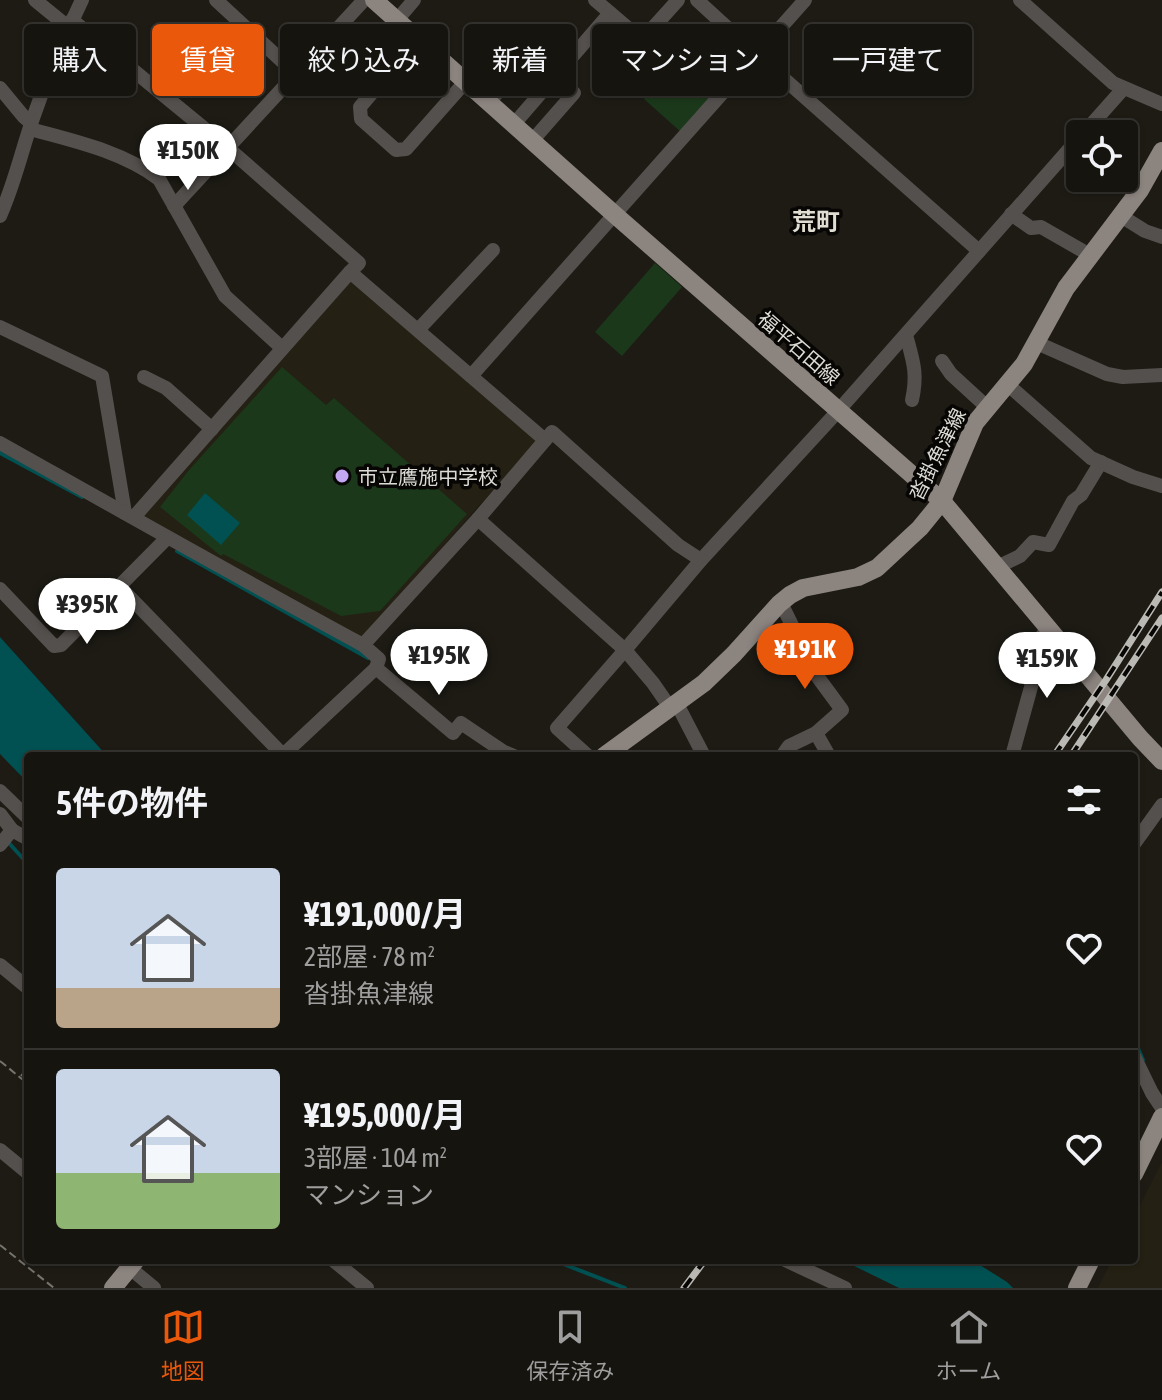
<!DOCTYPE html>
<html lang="ja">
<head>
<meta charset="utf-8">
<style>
  :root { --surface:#16140f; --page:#23211d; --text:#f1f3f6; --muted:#9e9e9e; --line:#35332f; --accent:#ea580c }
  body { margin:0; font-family:"Asap Condensed","Noto Sans JP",sans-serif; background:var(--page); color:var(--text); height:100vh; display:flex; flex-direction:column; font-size:30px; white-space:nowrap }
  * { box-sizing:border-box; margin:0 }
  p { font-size:26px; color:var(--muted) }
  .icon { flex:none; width:44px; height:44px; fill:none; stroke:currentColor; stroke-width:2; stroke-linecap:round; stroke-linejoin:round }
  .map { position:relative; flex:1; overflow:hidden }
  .details { position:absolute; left:24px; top:752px; width:1114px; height:512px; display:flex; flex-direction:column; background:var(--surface); border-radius:8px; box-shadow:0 2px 6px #0004,0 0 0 2px var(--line) }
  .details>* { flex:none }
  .top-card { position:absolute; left:24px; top:24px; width:1114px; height:72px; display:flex; gap:16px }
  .tools { position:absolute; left:1066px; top:120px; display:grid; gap:16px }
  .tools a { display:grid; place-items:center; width:72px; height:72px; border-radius:8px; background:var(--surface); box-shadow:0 2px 6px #0004,0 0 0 2px var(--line); font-size:40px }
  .price { position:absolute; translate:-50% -68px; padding:0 18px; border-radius:28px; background:#fff; color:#222; font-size:26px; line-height:52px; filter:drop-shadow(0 2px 4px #0008) }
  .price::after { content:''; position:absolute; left:50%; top:48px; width:24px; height:18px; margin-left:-12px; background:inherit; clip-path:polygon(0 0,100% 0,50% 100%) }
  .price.selected { background:var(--accent); color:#fff }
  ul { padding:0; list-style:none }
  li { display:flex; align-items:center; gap:24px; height:200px; padding:0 32px }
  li+li { border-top:2px solid var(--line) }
  li span { display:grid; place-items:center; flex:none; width:224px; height:160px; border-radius:8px; color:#555 }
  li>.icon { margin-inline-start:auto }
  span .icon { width:96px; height:96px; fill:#fffc; stroke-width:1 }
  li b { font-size:34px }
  h2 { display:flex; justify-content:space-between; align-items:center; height:96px; padding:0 32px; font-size:34px }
  .pill { padding:0 28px; border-radius:8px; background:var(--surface); box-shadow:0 2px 6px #0004,0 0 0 2px var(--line); font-size:28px; line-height:72px }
  .pill.selected { background:var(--accent); color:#fff }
  .tab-bar { display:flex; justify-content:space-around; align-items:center; height:112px; border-top:2px solid var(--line); background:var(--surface); font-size:22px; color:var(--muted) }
  .tab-bar a { display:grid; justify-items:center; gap:4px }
  .tab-bar .selected { color:var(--accent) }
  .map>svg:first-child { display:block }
  .built { fill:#242013 }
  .green { fill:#1b381a }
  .water { fill:#015052 }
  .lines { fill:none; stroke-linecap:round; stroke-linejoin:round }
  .stream { stroke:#015052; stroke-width:4 }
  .path { stroke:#74736c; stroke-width:2; stroke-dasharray:8 4; stroke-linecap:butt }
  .minor { stroke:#54504d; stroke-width:14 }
  .major { stroke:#8c847f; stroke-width:18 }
  .rail-casing { stroke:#bbb9b3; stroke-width:7 }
  .rail { stroke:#070604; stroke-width:4; stroke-dasharray:12; stroke-linecap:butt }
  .poi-dot { fill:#c3a7f2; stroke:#070604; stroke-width:3 }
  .labels { text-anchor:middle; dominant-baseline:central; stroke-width:7; stroke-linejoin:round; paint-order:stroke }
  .street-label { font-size:20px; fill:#dcdbd5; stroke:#070604 }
  .poi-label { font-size:20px; fill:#dcdbd5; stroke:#070604; text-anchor:start }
  .quarter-label { font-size:24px; font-weight:bold; fill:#e0ddd3; stroke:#070604 }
</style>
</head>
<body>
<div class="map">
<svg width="1162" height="1288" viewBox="0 0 1162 1288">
  <rect width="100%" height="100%" fill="#1d1b14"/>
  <g class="built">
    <polygon points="349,279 540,440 474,511 362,639 141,517"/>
    <polygon points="1162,1162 1162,1288 1098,1288 1112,1260 1134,1260 1134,1217"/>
  </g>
  <g class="green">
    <polygon points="711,20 751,56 682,133 644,99"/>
    <polygon points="655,263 682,287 622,356 595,332"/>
    <polygon points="282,367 326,405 334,398 467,514 380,611 341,616 223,554 221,556 160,507 189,470"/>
  </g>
  <g class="water">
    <polygon points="205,493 240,523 221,545 187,515"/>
    <polygon points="0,637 107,756 28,756 28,783 0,754"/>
    <polygon points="842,1260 972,1260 1007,1282 1013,1288 899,1288"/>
  </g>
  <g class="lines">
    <g class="stream">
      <polyline points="0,453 82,497"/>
      <polyline points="177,551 368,658"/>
      <polyline points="8,842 28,864"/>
      <polyline points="1134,1039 1143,1060"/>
      <polyline points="553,1260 625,1288"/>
    </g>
    <g class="path">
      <polyline points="0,1061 28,1084"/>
      <polyline points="21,1076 28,1067"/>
      <polyline points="0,1245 54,1288"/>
    </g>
    <g class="minor">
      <polyline points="35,0 68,27"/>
      <polyline points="216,0 296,74"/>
      <polyline points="595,0 642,40 678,0"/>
      <polyline points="697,0 757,55 979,251"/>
      <polyline points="1020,0 1113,83 1162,104"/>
      <polyline points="72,20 228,148 359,263 350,272 545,440"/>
      <polyline points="397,20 414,0"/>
      <polyline points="418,39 360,107 361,119 396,150 406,149 466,81"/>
      <polyline points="0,88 24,117 31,123"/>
      <polyline points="489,102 540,45"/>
      <polyline points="514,124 610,13"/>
      <path d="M30,129C74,141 121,151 159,179L225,296L282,348"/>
      <polyline points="1083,134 1123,89"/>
      <polyline points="532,141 574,93"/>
      <polyline points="174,206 364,0"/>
      <polyline points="1011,214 1031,228 1041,227 1090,255"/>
      <path d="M0,216C14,185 21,153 32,121C46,80 63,39 82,0"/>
      <polyline points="1121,216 1145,231 1162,237"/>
      <polyline points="0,327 102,376 125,513"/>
      <polyline points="418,330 493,250"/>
      <path d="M906,335C913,361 918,373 912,400"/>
      <polyline points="1037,343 1107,374 1123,377 1162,375"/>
      <polyline points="942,361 951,374 987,407"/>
      <polyline points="471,376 805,0"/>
      <polyline points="144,377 166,388 212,429"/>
      <polyline points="1007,384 1091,458 1133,477 1162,486"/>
      <path d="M0,443C121,511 241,579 363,645L478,519"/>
      <polyline points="134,517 350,272"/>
      <polyline points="997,567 1020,556 1033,542 1049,545 1073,501 1081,495 1101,462"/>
      <polyline points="119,586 283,755 376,668"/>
      <polyline points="0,589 54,646 61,645 167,538"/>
      <polyline points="779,604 784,609 817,676 842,710 816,733 789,746 782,756"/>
      <polyline points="363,645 379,659 376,668 453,733 461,723 504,752 514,756"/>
      <polyline points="677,704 704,756"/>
      <polyline points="671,709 653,683 625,650 701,560 838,411 1080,137"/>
      <polyline points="816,733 829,756"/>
      <polyline points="588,756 557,728 625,650 478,519 552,432 678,545 701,560"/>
      <polyline points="1012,756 1031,687 1039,640 1048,628"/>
      <polyline points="0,791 28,818"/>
      <polyline points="0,814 12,830 28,839"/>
      <polyline points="1134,844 1162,805"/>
      <polyline points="0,845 12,830"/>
      <polyline points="0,965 28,988"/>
      <polyline points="1134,1056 1152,1093 1162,1108"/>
      <polyline points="0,1150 28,1173"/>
      <polyline points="333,1260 367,1288"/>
      <polyline points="785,1260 845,1288"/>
      <polyline points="130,1268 154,1288"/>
    </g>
    <g class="major">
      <polyline points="374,0 614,214 942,501 1140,738 1162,761"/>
      <polyline points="604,756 704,683 734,654 779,604 790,595 803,588 858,577 877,568 920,528 942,501 975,423 1024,364 1066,288 1140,190 1162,151"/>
      <polyline points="1134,1174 1162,1117"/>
      <polyline points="113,1288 136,1260"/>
      <polyline points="1077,1288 1091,1260"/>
    </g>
    <defs>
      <g id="rail">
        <polyline points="1054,756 1106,680 1162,592"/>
        <polyline points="1071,756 1162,618"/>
        <polyline points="684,1288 705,1260"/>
      </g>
    </defs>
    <use href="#rail" class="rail-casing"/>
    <use href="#rail" class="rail"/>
  </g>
  <circle class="poi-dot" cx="342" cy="476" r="8"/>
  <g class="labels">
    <g class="street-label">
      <text transform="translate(799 348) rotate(41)">福平石田線</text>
      <text transform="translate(937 454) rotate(-63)">沓掛魚津線</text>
    </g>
    <g class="poi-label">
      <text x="358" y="476">市立鷹施中学校</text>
    </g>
    <g class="quarter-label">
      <text x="816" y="221">荒町</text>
    </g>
  </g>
</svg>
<div class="tools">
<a><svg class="icon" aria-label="locate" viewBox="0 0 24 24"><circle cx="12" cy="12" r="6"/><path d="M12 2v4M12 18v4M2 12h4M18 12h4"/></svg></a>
</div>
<b class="price" style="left:188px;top:192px">¥150K</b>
<b class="price" style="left:87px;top:646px">¥395K</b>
<b class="price selected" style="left:805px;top:691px">¥191K</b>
<b class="price" style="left:439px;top:697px">¥195K</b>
<b class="price" style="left:1047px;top:700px">¥159K</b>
<div class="top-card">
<a class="pill">購入</a>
<a class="pill selected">賃貸</a>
<a class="pill">絞り込み</a>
<a class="pill">新着</a>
<a class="pill">マンション</a>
<a class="pill">一戸建て</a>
</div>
<section class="details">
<h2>5件の物件<svg class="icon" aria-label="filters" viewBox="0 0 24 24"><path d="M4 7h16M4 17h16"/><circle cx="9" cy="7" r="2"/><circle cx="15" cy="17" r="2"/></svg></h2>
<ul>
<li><span style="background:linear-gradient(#c9d6e8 75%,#b9a48a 0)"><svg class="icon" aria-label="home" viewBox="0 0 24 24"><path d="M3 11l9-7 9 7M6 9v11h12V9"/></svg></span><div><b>¥191,000/月</b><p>2部屋 · 78 m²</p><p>沓掛魚津線</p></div><svg class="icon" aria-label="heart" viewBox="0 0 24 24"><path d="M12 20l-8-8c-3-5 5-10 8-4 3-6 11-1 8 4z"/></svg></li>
<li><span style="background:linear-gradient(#c9d6e8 65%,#8fb573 0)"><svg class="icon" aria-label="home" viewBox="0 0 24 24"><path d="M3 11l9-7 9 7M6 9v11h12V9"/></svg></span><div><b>¥195,000/月</b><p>3部屋 · 104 m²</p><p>マンション</p></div><svg class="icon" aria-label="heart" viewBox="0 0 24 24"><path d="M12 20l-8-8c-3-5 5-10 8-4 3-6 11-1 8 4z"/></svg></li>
</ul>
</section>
</div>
<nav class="tab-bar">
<a class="selected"><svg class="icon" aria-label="map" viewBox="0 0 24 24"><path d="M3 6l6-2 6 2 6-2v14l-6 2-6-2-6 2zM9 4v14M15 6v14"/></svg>地図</a>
<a><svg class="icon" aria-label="saved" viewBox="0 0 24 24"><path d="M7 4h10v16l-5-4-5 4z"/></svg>保存済み</a>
<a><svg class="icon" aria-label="home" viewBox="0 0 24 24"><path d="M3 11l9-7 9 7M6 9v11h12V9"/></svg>ホーム</a>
</nav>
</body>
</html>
